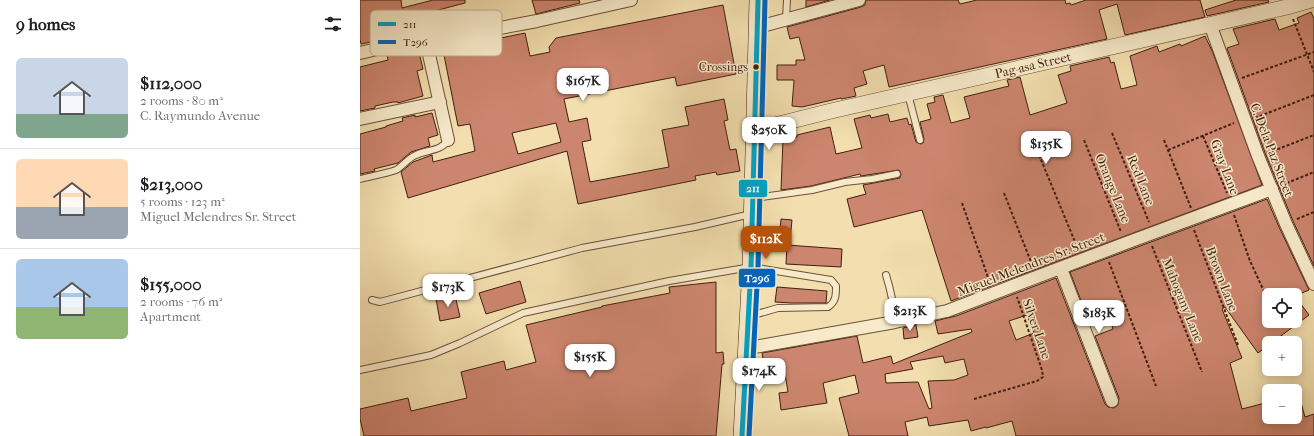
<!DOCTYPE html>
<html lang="en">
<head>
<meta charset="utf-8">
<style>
  :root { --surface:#fff; --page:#f6f6f6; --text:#202124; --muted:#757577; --line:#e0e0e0; --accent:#b45309 }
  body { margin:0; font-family:"IM FELL French Canon",serif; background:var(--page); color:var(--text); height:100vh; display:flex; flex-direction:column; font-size:15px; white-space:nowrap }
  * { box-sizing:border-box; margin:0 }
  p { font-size:13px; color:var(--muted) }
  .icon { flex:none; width:22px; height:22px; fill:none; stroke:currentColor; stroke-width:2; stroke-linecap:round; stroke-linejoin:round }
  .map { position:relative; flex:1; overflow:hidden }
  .side { display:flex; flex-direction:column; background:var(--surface); width:360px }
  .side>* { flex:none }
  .buttons { position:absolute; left:902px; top:288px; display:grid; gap:8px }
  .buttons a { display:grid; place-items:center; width:40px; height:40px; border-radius:6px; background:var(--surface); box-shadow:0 2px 10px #0003; font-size:20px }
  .price { position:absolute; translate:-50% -34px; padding:0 9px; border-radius:8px; background:#fff; color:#222; font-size:13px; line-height:26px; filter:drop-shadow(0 1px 2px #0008) }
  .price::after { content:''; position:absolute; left:50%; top:24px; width:12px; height:9px; margin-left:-6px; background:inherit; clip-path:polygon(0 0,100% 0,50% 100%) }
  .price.selected { background:var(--accent); color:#fff }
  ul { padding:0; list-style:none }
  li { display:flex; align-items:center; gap:12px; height:100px; padding:0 16px }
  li+li { border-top:1px solid var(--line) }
  li span { display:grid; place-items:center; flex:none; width:112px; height:80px; border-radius:6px; color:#555 }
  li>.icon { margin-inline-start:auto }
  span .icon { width:48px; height:48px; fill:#fffc; stroke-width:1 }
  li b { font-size:17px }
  h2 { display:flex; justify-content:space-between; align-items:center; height:48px; padding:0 16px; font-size:17px }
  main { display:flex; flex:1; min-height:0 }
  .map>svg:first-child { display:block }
  .building { fill:#cc856e; stroke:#411f10; fill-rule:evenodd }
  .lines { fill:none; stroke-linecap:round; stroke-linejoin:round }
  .service-casing { stroke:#6d4f38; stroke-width:8 }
  .minor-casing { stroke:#6d4f38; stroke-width:14 }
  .tertiary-casing { stroke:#6d4f38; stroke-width:16 }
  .secondary-casing { stroke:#411f10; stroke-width:18 }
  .path { stroke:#411f10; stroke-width:2; stroke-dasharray:3 2; stroke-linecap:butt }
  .service { stroke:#f7eaca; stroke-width:6 }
  .minor { stroke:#f7eaca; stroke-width:12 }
  .tertiary { stroke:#f7eaca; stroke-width:15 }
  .secondary { stroke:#f7eaca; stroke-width:17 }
  .bus-1-casing { stroke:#f7eaca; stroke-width:8 }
  .bus-2-casing { stroke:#f7eaca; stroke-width:8 }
  .bus-1 { stroke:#03a2c4; stroke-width:5 }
  .bus-2 { stroke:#0065bd; stroke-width:5 }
  .bus-dot { fill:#411f10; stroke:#f7eaca; stroke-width:1.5 }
  .labels { text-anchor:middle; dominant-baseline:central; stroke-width:3; stroke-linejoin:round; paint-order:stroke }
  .bus-label { font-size:12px; fill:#411f10; stroke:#f7eaca; text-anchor:end }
  .street-label { font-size:13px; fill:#411f10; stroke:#f7eaca }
  .key { fill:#f7eaca; stroke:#c0ad92; stroke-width:1 }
  .key-label { font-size:11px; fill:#411f10 }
  .line-badge { stroke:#f7eaca; stroke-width:1.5 }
  .badge-label { font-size:11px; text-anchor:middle; font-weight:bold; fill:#fff }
</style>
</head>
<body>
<main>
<section class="side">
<h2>9 homes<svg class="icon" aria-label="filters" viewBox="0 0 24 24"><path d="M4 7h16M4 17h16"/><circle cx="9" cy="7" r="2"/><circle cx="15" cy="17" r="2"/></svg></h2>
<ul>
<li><span style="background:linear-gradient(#c9d6e8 70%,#7fa58c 0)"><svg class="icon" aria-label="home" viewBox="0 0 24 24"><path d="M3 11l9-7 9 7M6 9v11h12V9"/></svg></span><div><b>$112,000</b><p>2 rooms · 80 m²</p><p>C. Raymundo Avenue</p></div></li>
<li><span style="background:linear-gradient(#ffd9b3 60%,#9aa5b1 0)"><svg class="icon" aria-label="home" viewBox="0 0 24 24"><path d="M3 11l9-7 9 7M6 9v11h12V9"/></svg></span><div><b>$213,000</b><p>5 rooms · 123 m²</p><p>Miguel Melendres Sr. Street</p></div></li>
<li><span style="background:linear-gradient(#a9c7e8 60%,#8fb573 0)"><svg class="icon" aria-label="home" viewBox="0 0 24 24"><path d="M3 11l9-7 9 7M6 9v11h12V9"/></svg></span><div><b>$155,000</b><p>2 rooms · 76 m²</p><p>Apartment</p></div></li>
</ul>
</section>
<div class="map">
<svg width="954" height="436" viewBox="0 0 954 436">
  <rect width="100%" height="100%" fill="#f2deae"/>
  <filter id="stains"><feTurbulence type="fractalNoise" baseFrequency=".005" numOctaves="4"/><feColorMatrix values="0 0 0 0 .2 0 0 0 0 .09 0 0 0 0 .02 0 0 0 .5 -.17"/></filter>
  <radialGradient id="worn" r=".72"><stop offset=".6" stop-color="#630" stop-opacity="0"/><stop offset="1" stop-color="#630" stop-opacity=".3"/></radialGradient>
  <g class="building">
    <polygon points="0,0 41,0 42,8 73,0 105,0 105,3 44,19 48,34 1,44 0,39"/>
    <polygon points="172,0 219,0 220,3 176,14"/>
    <polygon points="446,0 470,0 446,7"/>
    <polygon points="506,0 598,0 600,4 617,0 705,0 706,4 710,3 711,5 726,0 840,0 845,17 765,35 757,4 739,10 747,39 529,87 524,65 503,71 507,84 494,88 496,96 481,99 481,98 442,107 432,106 434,80 417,80 417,65 436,65 436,60 445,60 439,37 430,39 427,27 501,7 505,5"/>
    <polygon points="876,0 908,0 909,2 847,16 845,10"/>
    <path d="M363,5L376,74L317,86L315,77L204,99L209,122L227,118L231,140L222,142L230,182L309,167L302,130L329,125L325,107L364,99L368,120L364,121L370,150L376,149L380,171L357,175L356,172L335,176L336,180L218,204L207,151L48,198L41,172L53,162L72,155L73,162L115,151L110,124L98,126L83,50L165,33L170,56L190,52L189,47L196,38ZM196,123L201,142L158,154L152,133Z"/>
    <polygon points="951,12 954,19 954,266 933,221 905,153 867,48 879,44 873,29 915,19 919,30 939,23 937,18"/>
    <polygon points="845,36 853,53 902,185 591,301 562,210 494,227 487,199 506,194 503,185 540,178 541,174 539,170 501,176 500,174 451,186 421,190 423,139 437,137 437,135 470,127 476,154 502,148 494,119 510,115 511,118 528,114 530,122 547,118 549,125 551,124 556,142 561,144 563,143 564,139 560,122 571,119 567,104 575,102 574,97 583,95 591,123 610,118 604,97 649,86 647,80 660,77 670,115 707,103 698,75 711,71 710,66 749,57 751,63 754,62 761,89 777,85 770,56 797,46 799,52 820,44 821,46"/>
    <polygon points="58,48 63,69 57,71 63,96 38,103 38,102 33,102 15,106 15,108 0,111 0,67 28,60 27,55"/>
    <polygon points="72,113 78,135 68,138 70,146 51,152 38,163 14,169 15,171 0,174 0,134 26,127 26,126 43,121 42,118 55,115 55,117"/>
    <path d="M907,199L919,227L949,290L937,295H930L928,292L921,295H909V321H935V296L949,315L898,353L865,307L862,309L882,358L870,363L882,409L909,402V417H935V393L938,392L945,417L954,414V436H656L652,421L626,428V427L611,431L608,420L569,426L567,417L545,422L548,436H489L479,398L499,393L495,375L463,383L467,403L421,410L419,393L428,392L425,374L406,377L402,353L497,336L503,363L531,356L533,364L612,332L611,329L578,334L575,321L596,316L696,278L745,404L748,407L754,408L758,405L759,398L735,336L753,329L744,304L725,311L710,272ZM667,315L674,333L656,340L649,321ZM583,356L585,363L604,359L608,375L594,380L568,381L572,408L569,409L558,382L526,383L525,374L553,369L550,362Z"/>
    <polygon points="421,219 432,220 430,240 419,242"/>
    <polygon points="427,245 482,249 481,267 426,264"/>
    <polygon points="160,281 166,302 126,314 119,293"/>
    <polygon points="356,282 356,353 363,352 364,364 362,364 356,436 4,436 0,419 0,409 48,398 51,411 107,398 101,372 144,361 146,370 176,362 166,325 242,307 242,306 310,293 309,287"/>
    <polygon points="417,287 467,291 466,303 432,303 415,302"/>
    <polygon points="95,295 100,317 80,321 76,299"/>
    <polygon points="556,325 558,337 544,339 543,328"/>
  </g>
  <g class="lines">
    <defs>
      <g id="service">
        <polyline points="426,19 427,0"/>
        <polyline points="548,94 560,140"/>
        <path d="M0,179C11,176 25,174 36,170C43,166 48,158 56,155C66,150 82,151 88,140"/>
        <polyline points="395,198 452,190 485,182 512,179 537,174"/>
        <path d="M526,275C531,291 534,306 535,322"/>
        <polyline points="12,300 20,302 222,248 335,227 391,214"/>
        <path d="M0,370L71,355L100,343L163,313L309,281L391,267L471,280L476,286C476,295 476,302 468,307L418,308L390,316"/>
      </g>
      <g id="minor">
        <polyline points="850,24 898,156 926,224 954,284"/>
        <polyline points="398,27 499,0"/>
        <polyline points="0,53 56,40 71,41"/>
        <polyline points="0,119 80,102"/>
        <polyline points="88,140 68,50 68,44 71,41 177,21 271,0"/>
        <polyline points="701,269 752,401"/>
        <polyline points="387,348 400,346 535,322 587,311 766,243 912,189"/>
      </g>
      <polyline id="tertiary" points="395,130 471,111 927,7 951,0"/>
      <polyline id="secondary" points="382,436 391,267 398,0"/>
    </defs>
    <use href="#service" class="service-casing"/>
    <use href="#minor" class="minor-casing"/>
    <use href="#tertiary" class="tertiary-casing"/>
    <use href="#secondary" class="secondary-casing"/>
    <g class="path">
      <polyline points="933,19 954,72"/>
      <polyline points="882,78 954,52"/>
      <polyline points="895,118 954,95"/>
      <polyline points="752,133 789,222"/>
      <polyline points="843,136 867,193"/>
      <polyline points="724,140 761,232"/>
      <polyline points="804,140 831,208"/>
      <polyline points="808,150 874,123"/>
      <polyline points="908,153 954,135"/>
      <polyline points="679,155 718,249"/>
      <polyline points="922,185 954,172"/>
      <polyline points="644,193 673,267"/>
      <polyline points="602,203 630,283"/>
      <polyline points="874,215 890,261 909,302"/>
      <polyline points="937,219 954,212"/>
      <polyline points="834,230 878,345"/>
      <polyline points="792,246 842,372"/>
      <polyline points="749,262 796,386"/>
      <polyline points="614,399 677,381 683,377 682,370 657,297"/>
    </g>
    <use href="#service" class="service"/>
    <use href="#minor" class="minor"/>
    <use href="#tertiary" class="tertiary"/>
    <use href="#secondary" class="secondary"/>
    <defs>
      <polyline id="bus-1" points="382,436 391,267 398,0"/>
      <polyline id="bus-2" points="389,436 398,267 405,0"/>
    </defs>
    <use href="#bus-1" class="bus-1-casing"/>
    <use href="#bus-2" class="bus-2-casing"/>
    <use href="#bus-1" class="bus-1"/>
    <use href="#bus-2" class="bus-2"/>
  </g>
  <circle class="bus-dot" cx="396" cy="67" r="3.5"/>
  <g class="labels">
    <g class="bus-label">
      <text x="388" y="67">Crossings</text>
    </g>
    <g class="street-label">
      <text transform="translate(673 65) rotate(-13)">Pag-asa Street</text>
      <text transform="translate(912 150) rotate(69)">C. Dela Paz Street</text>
      <text transform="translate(865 167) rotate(69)">Gray Lane</text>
      <text transform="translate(781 180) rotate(68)">Red Lane</text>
      <text transform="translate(753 188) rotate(68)">Orange Lane</text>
      <text transform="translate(671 264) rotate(-21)">Miguel Melendres Sr. Street</text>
      <text transform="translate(862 279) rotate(69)">Brown Lane</text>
      <text transform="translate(823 300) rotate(68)">Mahogany Lane</text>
      <text transform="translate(677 329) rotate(71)">Silver Lane</text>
    </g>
  </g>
  <rect x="10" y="10" width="132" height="46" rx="6" class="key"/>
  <rect x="18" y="22" width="18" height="4" fill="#03a2c4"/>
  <rect x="18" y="40" width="18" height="4" fill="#0065bd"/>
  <g class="key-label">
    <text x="43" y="28">211</text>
    <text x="43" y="46">T296</text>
  </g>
  <g class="line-badge">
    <rect x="378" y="179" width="30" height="19" rx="4" fill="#03a2c4"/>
    <rect x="378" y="268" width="38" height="20" rx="4" fill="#0065bd"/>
  </g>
  <g class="badge-label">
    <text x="393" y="192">211</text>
    <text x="397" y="282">T296</text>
  </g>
  <rect width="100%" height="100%" filter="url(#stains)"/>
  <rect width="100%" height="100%" fill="url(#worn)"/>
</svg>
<div class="buttons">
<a><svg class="icon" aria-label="locate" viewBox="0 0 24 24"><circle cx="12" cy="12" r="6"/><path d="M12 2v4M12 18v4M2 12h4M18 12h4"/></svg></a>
<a>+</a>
<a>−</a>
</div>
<b class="price" style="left:223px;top:102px">$167K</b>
<b class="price" style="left:409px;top:151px">$250K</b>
<b class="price" style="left:686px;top:165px">$135K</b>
<b class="price selected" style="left:406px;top:260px">$112K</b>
<b class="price" style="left:88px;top:308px">$173K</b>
<b class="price" style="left:550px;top:332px">$213K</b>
<b class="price" style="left:739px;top:334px">$183K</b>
<b class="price" style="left:230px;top:378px">$155K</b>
<b class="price" style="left:399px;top:392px">$174K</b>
</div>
</main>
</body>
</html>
